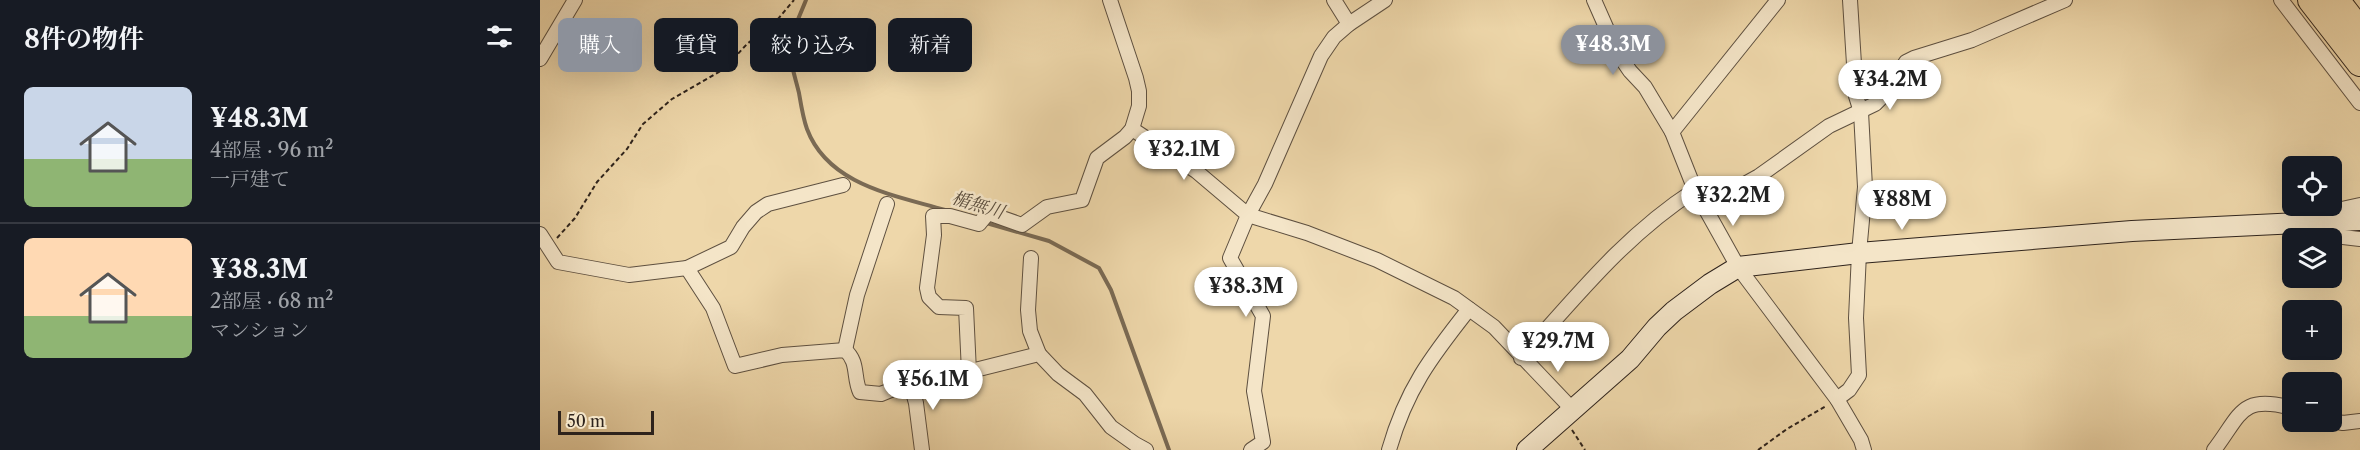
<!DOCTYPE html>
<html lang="ja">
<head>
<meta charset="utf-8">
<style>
  :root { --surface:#171b24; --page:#242831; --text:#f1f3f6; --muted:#9ea1a6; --line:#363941; --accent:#8c9099 }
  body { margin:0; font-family:"Libre Caslon Text","Noto Serif JP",serif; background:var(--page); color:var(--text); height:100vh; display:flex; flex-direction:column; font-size:22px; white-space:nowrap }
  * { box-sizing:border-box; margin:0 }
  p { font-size:20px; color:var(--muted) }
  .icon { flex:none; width:33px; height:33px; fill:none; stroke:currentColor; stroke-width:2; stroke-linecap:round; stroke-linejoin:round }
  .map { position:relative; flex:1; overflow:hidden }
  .drawer { display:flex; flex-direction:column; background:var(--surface); width:540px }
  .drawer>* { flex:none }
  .hud { position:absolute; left:18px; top:18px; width:570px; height:54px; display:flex; gap:12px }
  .fabs { position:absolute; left:1742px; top:156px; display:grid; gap:12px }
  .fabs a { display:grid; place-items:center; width:60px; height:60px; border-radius:9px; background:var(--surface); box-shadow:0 6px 24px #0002; font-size:30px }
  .scale { position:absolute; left:18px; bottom:15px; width:96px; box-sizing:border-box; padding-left:6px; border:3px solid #2e231c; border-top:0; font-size:16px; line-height:21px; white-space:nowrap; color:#2e231c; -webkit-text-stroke:4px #f4e5c8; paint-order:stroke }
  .price { position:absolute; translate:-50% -51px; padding:0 14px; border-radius:21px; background:#fff; color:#222; font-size:20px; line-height:39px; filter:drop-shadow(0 2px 3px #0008) }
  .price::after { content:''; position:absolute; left:50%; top:36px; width:18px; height:14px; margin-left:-9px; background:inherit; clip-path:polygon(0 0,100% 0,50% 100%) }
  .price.active { background:var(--accent); color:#fff }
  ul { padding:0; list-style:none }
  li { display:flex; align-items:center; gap:18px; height:150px; padding:0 24px }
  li+li { border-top:2px solid var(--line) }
  li span { display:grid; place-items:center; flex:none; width:168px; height:120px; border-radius:9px; color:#555 }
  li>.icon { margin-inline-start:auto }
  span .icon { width:72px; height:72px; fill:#fffc; stroke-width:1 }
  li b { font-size:26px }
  h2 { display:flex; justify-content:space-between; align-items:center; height:72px; padding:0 24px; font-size:26px }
  .pill { padding:0 21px; border-radius:9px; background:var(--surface); box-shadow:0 6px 24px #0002; font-size:21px; line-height:54px }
  .pill.active { background:var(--accent); color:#fff }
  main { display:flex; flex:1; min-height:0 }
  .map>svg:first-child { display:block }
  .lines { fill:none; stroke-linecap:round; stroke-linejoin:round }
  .stream { stroke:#7a6a54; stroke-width:4 }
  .street-casing { stroke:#5e5040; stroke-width:16 }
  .secondary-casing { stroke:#2e231c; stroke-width:22 }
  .highway-casing { stroke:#2e231c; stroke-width:28 }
  .path { stroke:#2e231c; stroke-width:2; stroke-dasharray:4.5 3; stroke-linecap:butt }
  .street { stroke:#f4e5c8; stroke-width:14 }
  .secondary { stroke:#f4e5c8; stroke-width:20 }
  .highway { stroke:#eed7aa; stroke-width:26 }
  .labels { text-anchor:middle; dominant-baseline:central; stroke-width:5; stroke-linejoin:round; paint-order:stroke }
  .water-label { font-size:18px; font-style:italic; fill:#5a4d3d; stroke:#f4e5c8 }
</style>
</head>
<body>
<main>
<section class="drawer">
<h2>8件の物件<svg class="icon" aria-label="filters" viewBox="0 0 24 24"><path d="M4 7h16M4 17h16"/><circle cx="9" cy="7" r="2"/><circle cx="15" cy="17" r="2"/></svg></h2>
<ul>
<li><span style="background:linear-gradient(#c9d6e8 60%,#8fb573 0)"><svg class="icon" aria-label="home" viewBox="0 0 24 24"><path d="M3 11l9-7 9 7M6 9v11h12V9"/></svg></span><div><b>¥48.3M</b><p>4部屋 · 96 m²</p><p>一戸建て</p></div></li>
<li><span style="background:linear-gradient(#ffd9b3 65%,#8fb573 0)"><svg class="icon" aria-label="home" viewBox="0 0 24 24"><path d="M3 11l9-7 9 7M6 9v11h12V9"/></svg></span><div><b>¥38.3M</b><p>2部屋 · 68 m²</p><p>マンション</p></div></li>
</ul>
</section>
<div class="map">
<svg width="1820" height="450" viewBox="0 0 1820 450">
  <rect width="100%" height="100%" fill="#eed7aa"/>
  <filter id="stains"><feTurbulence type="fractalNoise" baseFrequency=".00333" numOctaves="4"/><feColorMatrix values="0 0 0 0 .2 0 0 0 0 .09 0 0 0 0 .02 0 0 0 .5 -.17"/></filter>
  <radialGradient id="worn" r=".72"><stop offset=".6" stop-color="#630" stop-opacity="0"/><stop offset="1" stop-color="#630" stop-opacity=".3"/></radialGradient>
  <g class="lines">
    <g class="stream">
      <path d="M266,0C261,13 248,39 250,53C251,66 256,80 259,93C261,105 263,118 267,129C288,185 354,195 405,210"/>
      <polyline points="443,222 509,241 559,268 571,290 629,450"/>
    </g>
    <defs>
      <g id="street">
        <polyline points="794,0 809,24"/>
        <polyline points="845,0 809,24 794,37 781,56 725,184 708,215 767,233 837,260 914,298 954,327 1033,410"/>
        <polyline points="1054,0 1077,52 1090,71 1105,87 1132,132"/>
        <polyline points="1238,0 1132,132 1155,190 1198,267 1297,399 1321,440 1324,450"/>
        <polyline points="1741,0 1820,103"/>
        <polyline points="0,59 35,0"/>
        <polyline points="592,129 656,171 708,215 690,258 723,316 714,391 723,442 711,450"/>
        <polyline points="1820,205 1797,210 1783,222 1803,237 1820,239"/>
        <polyline points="1163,207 1219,176 1289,126 1335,104 1348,91 1366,62 1374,58 1432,40 1525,0"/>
        <polyline points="0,234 18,262 89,275 147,268 191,247 203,227 216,212 228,204 303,185"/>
        <polyline points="491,258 488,310 490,331 499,354"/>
        <path d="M147,268L173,308L195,366L242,355L305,350C319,362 313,377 320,392L341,394L380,378L423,373L499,354L518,374L545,394L571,427L595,444L606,450"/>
        <polyline points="305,350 317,295 347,204"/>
        <path d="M981,358C1036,297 1085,235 1155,190"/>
        <polyline points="429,372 426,308 399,307 389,297 387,288 394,235 393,216 410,216 439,224 448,213 482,225 507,207 542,200 557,158 585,137 592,129 599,106 599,91 596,78 570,0"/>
        <polyline points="370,382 376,403 382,450"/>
        <polyline points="1297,399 1309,390 1319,375 1316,318 1319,253 1325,187 1321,112 1316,96 1310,0"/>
        <polyline points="1791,421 1803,423 1820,421"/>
        <path d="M849,450C866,390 891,357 929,309"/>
        <path d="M1674,450C1701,415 1700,394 1752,408"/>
      </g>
      <polyline id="secondary" points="987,450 1090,359 1117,327 1134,311 1170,284 1198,267 1319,253 1592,231 1820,220"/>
      <g id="highway">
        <polyline points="1771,0 1820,63"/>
        <polyline points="1796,0 1820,31"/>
      </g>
    </defs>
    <use href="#street" class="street-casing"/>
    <use href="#secondary" class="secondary-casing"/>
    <use href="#highway" class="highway-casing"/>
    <g class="path">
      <polyline points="17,238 35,218 57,182 87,149 103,124 132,99 184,69 207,44 238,19 254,0"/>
      <polyline points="1032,430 1045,450"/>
      <polyline points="1218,450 1247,429 1286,406"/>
    </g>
    <use href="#street" class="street"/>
    <use href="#secondary" class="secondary"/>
    <use href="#highway" class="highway"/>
  </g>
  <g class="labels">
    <g class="water-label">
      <text transform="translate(438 205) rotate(17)">楯無川</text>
    </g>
  </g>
  <rect width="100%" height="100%" filter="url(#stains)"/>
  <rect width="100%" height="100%" fill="url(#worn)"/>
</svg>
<div class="fabs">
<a><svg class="icon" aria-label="locate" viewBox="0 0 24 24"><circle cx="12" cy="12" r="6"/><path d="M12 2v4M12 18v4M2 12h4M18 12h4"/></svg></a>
<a><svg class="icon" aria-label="layers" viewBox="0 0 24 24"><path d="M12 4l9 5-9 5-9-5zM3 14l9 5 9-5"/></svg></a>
<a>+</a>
<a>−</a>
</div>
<div class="scale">50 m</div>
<b class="price active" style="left:1073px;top:76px">¥48.3M</b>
<b class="price" style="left:1350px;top:111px">¥34.2M</b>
<b class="price" style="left:644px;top:181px">¥32.1M</b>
<b class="price" style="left:1193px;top:227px">¥32.2M</b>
<b class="price" style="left:1362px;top:231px">¥88M</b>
<b class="price" style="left:706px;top:318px">¥38.3M</b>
<b class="price" style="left:1018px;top:373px">¥29.7M</b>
<b class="price" style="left:393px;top:411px">¥56.1M</b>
<div class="hud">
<a class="pill active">購入</a>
<a class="pill">賃貸</a>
<a class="pill">絞り込み</a>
<a class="pill">新着</a>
</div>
</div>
</main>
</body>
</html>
